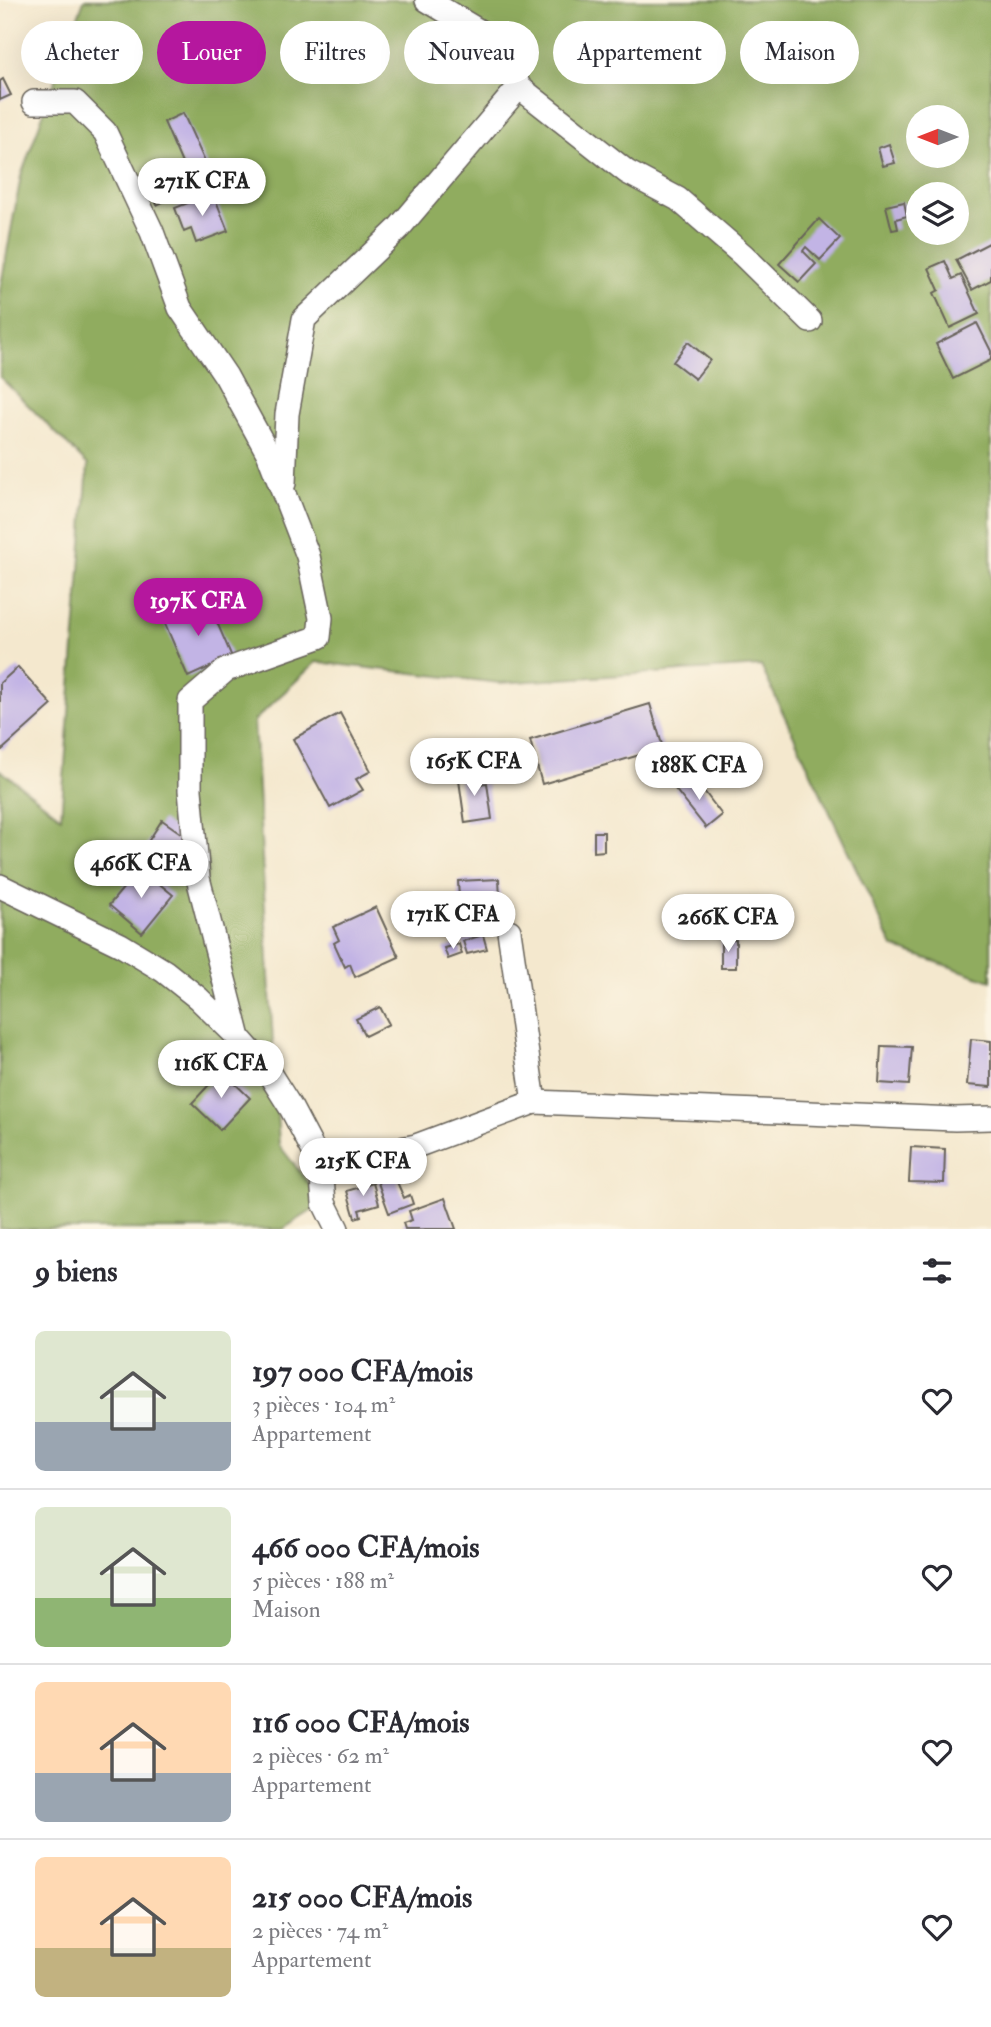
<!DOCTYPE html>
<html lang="fr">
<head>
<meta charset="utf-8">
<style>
  :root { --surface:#fff; --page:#f7f7f7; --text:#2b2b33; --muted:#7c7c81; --line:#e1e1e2; --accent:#b5179e }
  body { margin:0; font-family:"IM FELL Double Pica",serif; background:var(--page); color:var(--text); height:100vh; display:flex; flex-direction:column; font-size:26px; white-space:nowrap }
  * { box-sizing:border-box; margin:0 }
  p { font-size:23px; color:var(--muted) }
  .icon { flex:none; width:38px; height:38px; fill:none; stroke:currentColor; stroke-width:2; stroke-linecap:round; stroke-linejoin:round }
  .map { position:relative; height:1229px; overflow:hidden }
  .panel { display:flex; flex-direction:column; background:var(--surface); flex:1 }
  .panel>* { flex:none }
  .hud { position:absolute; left:21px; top:21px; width:950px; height:63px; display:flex; gap:14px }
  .needle { width:46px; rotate:270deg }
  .controls { position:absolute; left:906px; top:105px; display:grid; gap:14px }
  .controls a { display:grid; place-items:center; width:63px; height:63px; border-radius:50%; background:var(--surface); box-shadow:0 7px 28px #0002; font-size:35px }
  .price { position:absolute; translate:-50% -60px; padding:0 16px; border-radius:24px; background:#fff; color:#222; font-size:23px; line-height:46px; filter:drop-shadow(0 2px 4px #0008) }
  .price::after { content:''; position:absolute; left:50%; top:42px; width:21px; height:16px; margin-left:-10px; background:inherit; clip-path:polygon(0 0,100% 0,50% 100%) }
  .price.on { background:var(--accent); color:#fff }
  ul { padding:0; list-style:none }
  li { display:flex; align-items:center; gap:21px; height:175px; padding:0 35px }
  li+li { border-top:2px solid var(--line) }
  li span { display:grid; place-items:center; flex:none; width:196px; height:140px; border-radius:10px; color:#555 }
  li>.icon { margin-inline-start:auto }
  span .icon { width:84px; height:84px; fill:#fffc; stroke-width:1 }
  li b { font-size:30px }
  h2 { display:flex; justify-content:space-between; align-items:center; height:84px; padding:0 35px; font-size:30px }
  .pill { padding:0 24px; border-radius:32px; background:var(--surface); box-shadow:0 7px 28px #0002; font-size:24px; line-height:63px }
  .pill.on { background:var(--accent); color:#fff }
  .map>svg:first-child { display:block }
  .forest { fill:#90ac5f; stroke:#56643e; stroke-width:2; fill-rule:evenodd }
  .building { fill:#c2b4e5 }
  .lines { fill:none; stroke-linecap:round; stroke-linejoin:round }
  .minor-casing { stroke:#68635a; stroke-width:26 }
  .minor { stroke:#fff; stroke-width:23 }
</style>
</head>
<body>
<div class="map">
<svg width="991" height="1229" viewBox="0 0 991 1229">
  <rect width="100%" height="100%" fill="#fcf5e5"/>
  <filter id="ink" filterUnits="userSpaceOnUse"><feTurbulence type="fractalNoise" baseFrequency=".0143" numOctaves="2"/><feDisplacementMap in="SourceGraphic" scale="14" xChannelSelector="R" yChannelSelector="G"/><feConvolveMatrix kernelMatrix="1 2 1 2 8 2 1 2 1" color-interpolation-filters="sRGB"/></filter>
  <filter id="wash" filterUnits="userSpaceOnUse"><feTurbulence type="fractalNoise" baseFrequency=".00686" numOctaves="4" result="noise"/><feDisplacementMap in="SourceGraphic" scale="28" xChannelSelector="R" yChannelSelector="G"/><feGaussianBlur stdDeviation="1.57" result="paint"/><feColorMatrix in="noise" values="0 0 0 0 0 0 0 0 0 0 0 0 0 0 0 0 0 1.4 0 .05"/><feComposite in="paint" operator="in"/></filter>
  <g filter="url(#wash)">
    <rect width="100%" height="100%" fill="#f4e8ce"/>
    <path class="forest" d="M84,0H991V981L893,947L761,666L500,683L316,662L254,721L279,1145L324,1203L283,1229H0V770L61,817L88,465L0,377V290L21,176ZM919,117H957V156H919ZM919,194H957V233H919Z"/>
    <g id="blocks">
      <g class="building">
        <polygon points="3,79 11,95 0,100 0,81"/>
        <polygon points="183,113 210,173 190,182 164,122"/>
        <polygon points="889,144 895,163 883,166 878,148"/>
        <polygon points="178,177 185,191 157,205 150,191"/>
        <polygon points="213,193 228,231 196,243 191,229 184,232 175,208"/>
        <polygon points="904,202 907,216 896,219 898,229 892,230 886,206"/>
        <polygon points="819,219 840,239 820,260 806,247 803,251 816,264 799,282 779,264"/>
        <polygon points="991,242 991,280 972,290 956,260"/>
        <polygon points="945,261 953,279 961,275 979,314 950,328 934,293 939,290 929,268"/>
        <polygon points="977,323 991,351 991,360 953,379 936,344"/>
        <polygon points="688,342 710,360 695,379 673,362"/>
        <polygon points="207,599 232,657 188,677 163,619"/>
        <polygon points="18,667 52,705 2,750 0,747 0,683"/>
        <polygon points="650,704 663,748 542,784 530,740"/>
        <polygon points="340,713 371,771 356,779 363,790 330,808 293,739"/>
        <polygon points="478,770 479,784 487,783 492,819 465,823 458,773"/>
        <polygon points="692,775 722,815 706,828 675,789"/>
        <polygon points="162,820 185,836 163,871 139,856"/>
        <polygon points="594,832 604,832 604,851 594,852"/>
        <polygon points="140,868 173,895 142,933 109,905"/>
        <polygon points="499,879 501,917 478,919 478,916 460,916 458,881"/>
        <polygon points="376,907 399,957 355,977 350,964 345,967 334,943 339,940 333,927"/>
        <polygon points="483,935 487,949 467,954 463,941"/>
        <rect x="721" y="940" width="15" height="28"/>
        <polygon points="459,944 462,954 448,959 444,948"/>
        <polygon points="380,1007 389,1024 365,1036 356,1019"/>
        <polygon points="971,1039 991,1041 991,1087 967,1085"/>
        <polygon points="881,1046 912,1047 909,1085 879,1083"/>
        <polygon points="222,1071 250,1098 220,1130 192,1103"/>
        <polygon points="911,1147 945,1149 944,1183 909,1182"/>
        <polygon points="400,1171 403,1179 397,1182 404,1198 410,1195 413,1204 389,1213 377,1180"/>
        <polygon points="373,1183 379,1204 359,1210 361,1216 355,1218 347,1191"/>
        <polygon points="445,1198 456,1229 405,1229 403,1223 412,1220 409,1211"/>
      </g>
    </g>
  </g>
  <g filter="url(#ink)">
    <use href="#blocks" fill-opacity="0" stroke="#68635a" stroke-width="2"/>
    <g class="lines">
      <defs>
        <g id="minor">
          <polyline points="427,0 504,46 519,87 627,172 678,199 743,255 810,321"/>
          <polyline points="34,102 75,102 105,132 152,232 180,308 226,376 268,453 308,556 321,618 319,637 226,670 190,701 190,790 198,878 239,1038"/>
          <polyline points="284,483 287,414 304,319 398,229 519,87"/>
          <polyline points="0,886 121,945 164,971 198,998 239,1038 267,1070 291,1108 321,1165 324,1203 337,1229"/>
          <polyline points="509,931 534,1102"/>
          <polyline points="321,1165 416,1146 534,1102 955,1119 991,1118"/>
        </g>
      </defs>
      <use href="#minor" class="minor-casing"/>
      <use href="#minor" class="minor"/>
    </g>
  </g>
</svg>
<div class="controls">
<a><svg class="needle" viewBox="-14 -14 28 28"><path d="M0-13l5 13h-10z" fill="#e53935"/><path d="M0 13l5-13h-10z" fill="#7c7c81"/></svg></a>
<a><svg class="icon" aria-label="layers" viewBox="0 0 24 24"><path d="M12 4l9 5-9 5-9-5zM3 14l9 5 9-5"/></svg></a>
</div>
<b class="price" style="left:202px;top:218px">271K CFA</b>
<b class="price on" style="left:198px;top:638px">197K CFA</b>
<b class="price" style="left:474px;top:798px">165K CFA</b>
<b class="price" style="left:699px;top:802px">188K CFA</b>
<b class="price" style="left:141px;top:900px">466K CFA</b>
<b class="price" style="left:453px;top:951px">171K CFA</b>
<b class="price" style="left:728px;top:954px">266K CFA</b>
<b class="price" style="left:221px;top:1100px">116K CFA</b>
<b class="price" style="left:363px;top:1198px">215K CFA</b>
<div class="hud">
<a class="pill">Acheter</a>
<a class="pill on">Louer</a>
<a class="pill">Filtres</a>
<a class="pill">Nouveau</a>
<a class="pill">Appartement</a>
<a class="pill">Maison</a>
</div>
</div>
<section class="panel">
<h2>9 biens<svg class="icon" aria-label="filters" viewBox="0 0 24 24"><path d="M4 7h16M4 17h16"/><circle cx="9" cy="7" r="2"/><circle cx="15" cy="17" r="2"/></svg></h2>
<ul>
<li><span style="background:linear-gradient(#dfe7d0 65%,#9aa5b1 0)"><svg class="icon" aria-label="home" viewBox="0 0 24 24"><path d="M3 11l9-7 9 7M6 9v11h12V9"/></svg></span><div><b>197 000 CFA/mois</b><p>3 pièces · 104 m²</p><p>Appartement</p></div><svg class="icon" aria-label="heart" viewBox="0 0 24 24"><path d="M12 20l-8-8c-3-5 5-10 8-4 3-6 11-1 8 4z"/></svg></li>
<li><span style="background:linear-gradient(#dfe7d0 65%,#8fb573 0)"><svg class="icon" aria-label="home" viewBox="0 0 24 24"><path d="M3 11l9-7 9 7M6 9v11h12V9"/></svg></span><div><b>466 000 CFA/mois</b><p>5 pièces · 188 m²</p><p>Maison</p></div><svg class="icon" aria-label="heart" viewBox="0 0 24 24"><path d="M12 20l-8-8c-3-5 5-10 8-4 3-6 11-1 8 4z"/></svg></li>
<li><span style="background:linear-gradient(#ffd9b3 65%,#9aa5b1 0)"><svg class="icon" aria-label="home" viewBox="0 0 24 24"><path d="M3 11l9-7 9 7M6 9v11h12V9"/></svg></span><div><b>116 000 CFA/mois</b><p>2 pièces · 62 m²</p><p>Appartement</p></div><svg class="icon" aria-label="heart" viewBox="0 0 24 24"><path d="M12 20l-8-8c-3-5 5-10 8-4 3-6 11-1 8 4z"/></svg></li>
<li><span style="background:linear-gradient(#ffd9b3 65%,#c2b280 0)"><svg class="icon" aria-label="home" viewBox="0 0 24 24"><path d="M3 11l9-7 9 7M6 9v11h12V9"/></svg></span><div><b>215 000 CFA/mois</b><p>2 pièces · 74 m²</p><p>Appartement</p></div><svg class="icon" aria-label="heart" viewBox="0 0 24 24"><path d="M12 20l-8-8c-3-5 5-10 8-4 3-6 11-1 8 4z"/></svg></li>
</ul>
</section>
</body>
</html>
